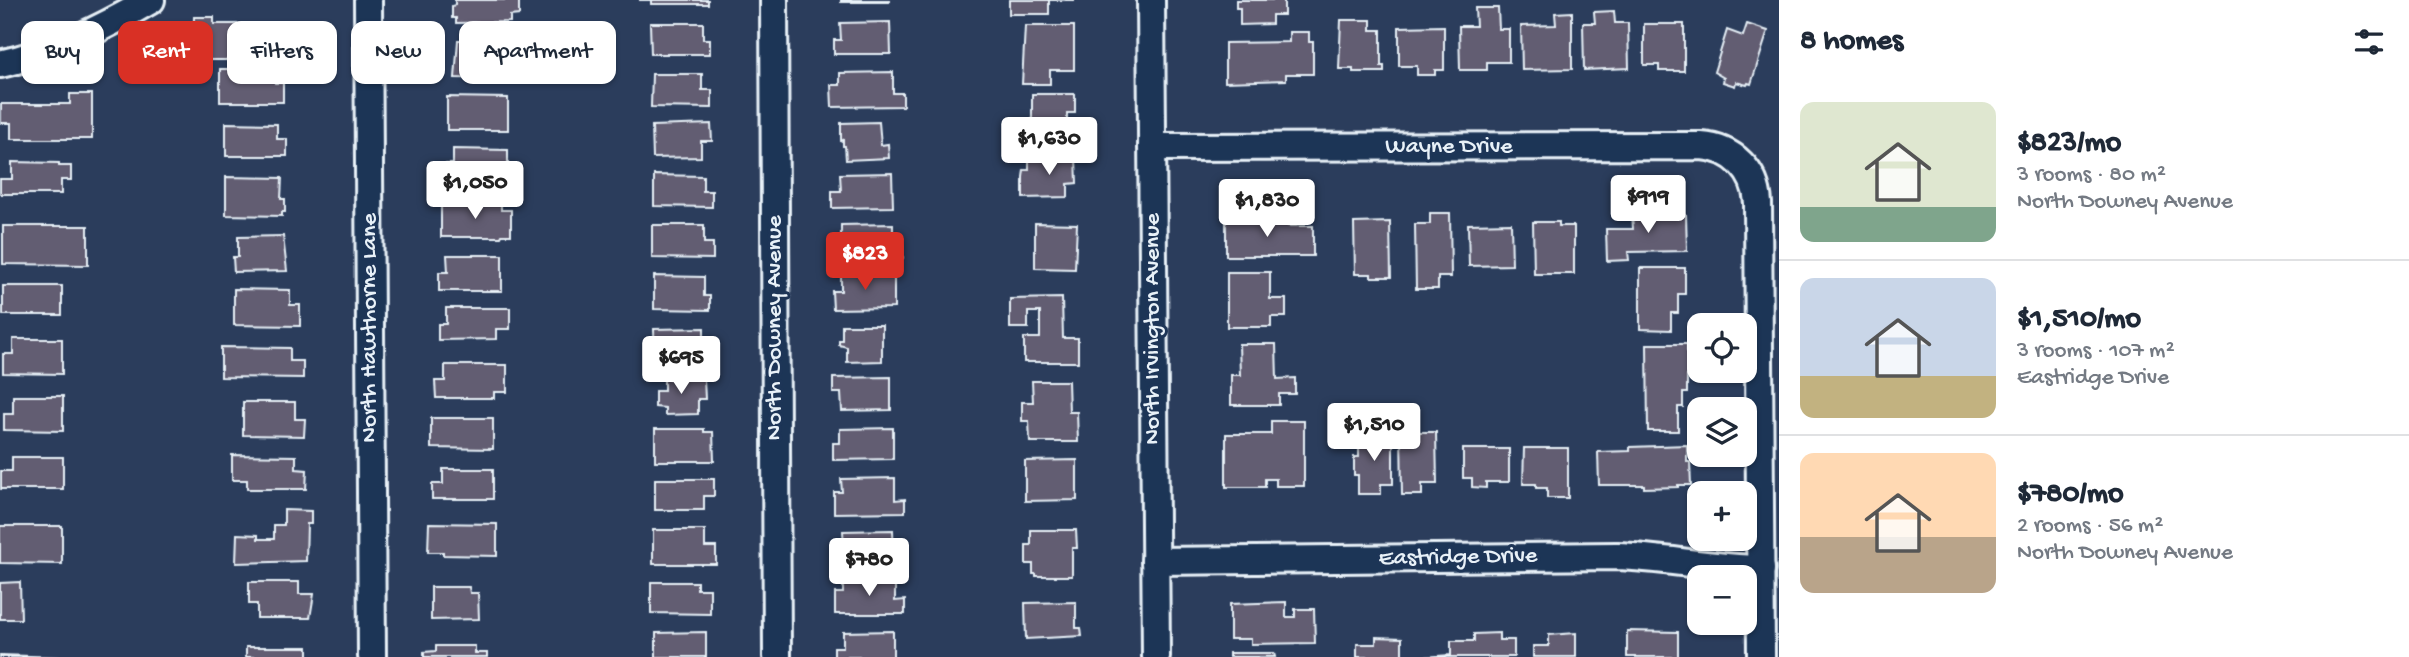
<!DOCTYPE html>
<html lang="en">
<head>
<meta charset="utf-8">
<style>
  :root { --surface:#fff; --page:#f2f2f3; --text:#1f2937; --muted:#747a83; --line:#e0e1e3; --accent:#d93025 }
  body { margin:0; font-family:"Gochi Hand",sans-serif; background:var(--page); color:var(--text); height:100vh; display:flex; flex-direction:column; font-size:26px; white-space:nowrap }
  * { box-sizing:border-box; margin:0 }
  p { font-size:23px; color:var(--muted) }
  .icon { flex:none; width:38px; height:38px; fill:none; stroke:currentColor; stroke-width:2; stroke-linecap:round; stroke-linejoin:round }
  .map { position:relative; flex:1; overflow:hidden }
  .panel { display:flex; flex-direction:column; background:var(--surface); width:630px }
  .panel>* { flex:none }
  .banner { position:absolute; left:21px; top:21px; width:665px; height:63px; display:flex; gap:14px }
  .fabs { position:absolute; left:1687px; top:313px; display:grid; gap:14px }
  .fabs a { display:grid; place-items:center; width:70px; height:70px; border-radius:14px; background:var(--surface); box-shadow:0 2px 5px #0004; font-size:35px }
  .price { position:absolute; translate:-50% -60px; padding:0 16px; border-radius:7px; background:#fff; color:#222; font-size:23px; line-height:46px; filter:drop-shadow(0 2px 4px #0008) }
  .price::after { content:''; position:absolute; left:50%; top:42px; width:21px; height:16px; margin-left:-10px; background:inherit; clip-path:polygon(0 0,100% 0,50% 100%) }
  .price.active { background:var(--accent); color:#fff }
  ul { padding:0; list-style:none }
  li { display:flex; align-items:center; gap:21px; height:175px; padding:0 21px }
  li+li { border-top:2px solid var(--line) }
  li span { display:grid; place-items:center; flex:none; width:196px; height:140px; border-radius:14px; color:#555 }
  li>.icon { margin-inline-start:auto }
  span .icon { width:84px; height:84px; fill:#fffc; stroke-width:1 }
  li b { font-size:30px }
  h2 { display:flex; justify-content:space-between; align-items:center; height:84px; padding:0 21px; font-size:30px }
  .pill { padding:0 24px; border-radius:14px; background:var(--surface); box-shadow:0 2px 5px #0004; font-size:24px; line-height:63px }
  .pill.active { background:var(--accent); color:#fff }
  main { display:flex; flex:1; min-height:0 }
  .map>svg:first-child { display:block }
  .building { fill:#625d72; stroke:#e8f1f8; stroke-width:2 }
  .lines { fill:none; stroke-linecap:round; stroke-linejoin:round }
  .street-casing { stroke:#e8f1f8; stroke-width:32 }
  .street { stroke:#1d3557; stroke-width:26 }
  .labels { text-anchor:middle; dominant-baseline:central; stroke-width:6; stroke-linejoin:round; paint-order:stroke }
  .street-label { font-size:24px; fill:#e8f1f8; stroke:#1d3557 }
</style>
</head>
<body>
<main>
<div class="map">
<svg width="1779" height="657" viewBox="0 0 1779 657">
  <rect width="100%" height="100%" fill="#2b3d5c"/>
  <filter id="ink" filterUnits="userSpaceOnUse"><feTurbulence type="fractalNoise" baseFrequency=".0143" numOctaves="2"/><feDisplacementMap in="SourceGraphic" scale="14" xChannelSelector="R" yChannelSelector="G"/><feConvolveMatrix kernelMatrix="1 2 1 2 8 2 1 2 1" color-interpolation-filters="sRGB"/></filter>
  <g filter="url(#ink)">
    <g class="building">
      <polygon points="455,0 519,0 519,15 510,16 510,22 456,23 456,18 452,18 452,6 455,5"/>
      <polygon points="639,0 708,0 708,4 651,4 651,0"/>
      <rect x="841" y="0" width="48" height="2"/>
      <polygon points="1009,0 1075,0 1049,0 1049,14 1009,14"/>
      <polygon points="1236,0 1284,0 1284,15 1272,15 1272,24 1240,25 1240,8 1236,8"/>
      <polygon points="1475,8 1498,8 1499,29 1509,29 1509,62 1487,62 1487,70 1460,70 1459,26 1476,26"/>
      <polygon points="1614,11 1615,23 1628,23 1629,68 1584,70 1583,23 1595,23 1594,12"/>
      <polygon points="1572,12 1572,69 1522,70 1521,26 1556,25 1555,13"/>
      <polygon points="194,17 214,17 214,24 284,24 284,44 273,44 273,60 193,60"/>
      <polygon points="1341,20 1371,20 1371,30 1381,30 1381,66 1384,66 1384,72 1353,72 1353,69 1339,69"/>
      <polygon points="890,22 891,54 834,54 834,40 841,40 840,23"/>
      <polygon points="650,23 703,23 703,39 710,39 710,54 651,54"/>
      <polygon points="1644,24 1684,24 1684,71 1659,71 1659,65 1644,65"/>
      <polygon points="1747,24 1768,31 1751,84 1748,83 1747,85 1736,82 1735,86 1723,82 1724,78 1714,72 1727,30 1743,36"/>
      <polygon points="1025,26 1074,26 1074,70 1050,70 1050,84 1022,84"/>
      <polygon points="1444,26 1444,70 1435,70 1435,75 1417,75 1417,66 1399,66 1399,27"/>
      <polygon points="1289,32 1309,32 1309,42 1313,42 1313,74 1286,74 1286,80 1225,82 1225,43 1289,42"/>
      <polygon points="458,40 501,40 501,63 508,63 508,79 455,78"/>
      <polygon points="220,69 275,69 275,83 283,83 283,102 220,102"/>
      <polygon points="893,72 893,93 903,93 903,106 832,107 831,85 840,85 840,73"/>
      <polygon points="652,74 702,74 702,90 712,90 712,108 651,107"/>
      <polygon points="70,94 92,94 92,139 11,139 11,123 1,123 1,104 70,104"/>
      <polygon points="1032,94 1075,94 1075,113 1067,113 1067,122 1073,122 1073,133 1067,133 1067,148 1025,148 1025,128 1032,128"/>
      <polygon points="447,97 508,98 508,130 447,130"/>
      <polygon points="879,122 881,145 888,144 889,158 846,160 845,146 843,146 843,140 841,141 841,123"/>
      <polygon points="226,123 277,124 277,139 287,139 287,156 226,156"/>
      <polygon points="711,124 712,141 701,141 701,157 653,158 652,126"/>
      <polygon points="453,149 508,150 508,184 442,184 442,164 453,164"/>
      <polygon points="1076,157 1077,183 1068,184 1068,197 1023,198 1023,177 1024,170 1029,170 1029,158"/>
      <polygon points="12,162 59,163 59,166 71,166 71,180 61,180 61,194 0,194 0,179 12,179"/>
      <polygon points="892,173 893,207 832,208 832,191 841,191 840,174"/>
      <polygon points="654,175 703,176 703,191 712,191 712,207 654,206"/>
      <polygon points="226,177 282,178 281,199 285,199 285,212 282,212 282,216 226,215"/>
      <polygon points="441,204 501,204 501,210 511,210 511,235 502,235 501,237 441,237"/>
      <polygon points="1670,211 1670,215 1686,215 1687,251 1628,252 1629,260 1607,261 1606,229 1633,229 1632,212"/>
      <polygon points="1430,213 1450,213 1451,277 1438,277 1438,289 1416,289 1415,224 1430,224"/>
      <polygon points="1226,218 1259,218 1259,221 1279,221 1279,224 1288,224 1288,226 1313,226 1313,256 1226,256"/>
      <polygon points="1390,222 1391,277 1371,277 1371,274 1355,274 1354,223"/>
      <polygon points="1533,222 1559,222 1559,226 1574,226 1574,274 1534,274"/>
      <polygon points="1035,223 1077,224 1075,269 1035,268"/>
      <polygon points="1511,223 1512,265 1469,266 1468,224"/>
      <polygon points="893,224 893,246 903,245 903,258 832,259 832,237 841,237 841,225"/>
      <polygon points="652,225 704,225 704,243 713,243 713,259 652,258"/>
      <polygon points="3,226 88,226 88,265 3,264"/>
      <polygon points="283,236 287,271 234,272 233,257 238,257 238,237"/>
      <polygon points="447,255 502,255 502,291 439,291 439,272 448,272"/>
      <polygon points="1640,268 1685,268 1685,294 1678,294 1678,313 1671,313 1671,330 1640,329"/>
      <polygon points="1227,272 1270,272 1270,299 1286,299 1286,317 1271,317 1271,327 1227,327"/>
      <polygon points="841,274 894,274 894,308 833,309 832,291 841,291"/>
      <polygon points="654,276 704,277 704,296 710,296 710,310 654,309"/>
      <rect x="3" y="286" width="59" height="29"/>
      <polygon points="234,289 290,290 290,305 300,305 300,326 234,325"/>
      <polygon points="1062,298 1063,338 1078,338 1078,362 1024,362 1024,338 1040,338 1040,312 1028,312 1028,328 1010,328 1010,299"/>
      <polygon points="446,308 510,308 510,329 496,329 496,339 438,340 438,324 446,324"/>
      <polygon points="842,325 882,325 882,361 847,362 847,347 839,345 839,340 842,340"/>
      <polygon points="704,328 704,343 713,343 714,360 655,361 654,329"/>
      <polygon points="13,339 62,339 62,374 3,373 3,354 13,354"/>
      <polygon points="1239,344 1276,344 1277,379 1295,378 1295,394 1279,394 1279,405 1231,405 1231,375 1240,375"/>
      <polygon points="1647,344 1687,344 1687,393 1683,393 1683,407 1678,407 1678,431 1648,431"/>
      <polygon points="221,347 290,348 290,361 303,361 303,378 221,377"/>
      <polygon points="445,365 507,365 507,392 494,392 494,398 436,398 435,381 445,381"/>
      <polygon points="891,377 891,410 842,411 841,393 833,393 833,378"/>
      <polygon points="664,379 704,379 705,399 698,399 698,414 665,415 665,408 655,407 655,391 664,391"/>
      <polygon points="1032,381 1068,381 1069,412 1077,412 1078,442 1030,442 1029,421 1022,421 1022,402 1033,402"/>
      <polygon points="13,396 63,396 63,431 4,430 4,414 13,414"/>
      <polygon points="243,402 295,402 295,419 305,419 304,436 243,435"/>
      <polygon points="431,418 493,418 493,449 431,448"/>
      <polygon points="1271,421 1304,421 1304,486 1276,486 1276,479 1265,479 1265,487 1226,487 1226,434 1271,434"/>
      <polygon points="893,428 893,459 833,460 833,443 840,443 840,429"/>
      <polygon points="655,429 704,429 704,432 713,432 714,461 655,461"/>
      <polygon points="1401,432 1436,432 1437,484 1422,484 1422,495 1402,495"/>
      <polygon points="1359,435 1393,435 1393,484 1381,484 1381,494 1358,494 1358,475 1354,475 1354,457 1359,457"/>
      <polygon points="1687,445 1687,462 1690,462 1691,485 1678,485 1678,487 1644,488 1644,485 1599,485 1598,452 1630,451 1630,447"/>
      <polygon points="1524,448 1568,448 1568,498 1547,498 1547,488 1536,488 1536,484 1523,484"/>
      <polygon points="1463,449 1509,449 1509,482 1486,482 1486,488 1472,487 1472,478 1463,478"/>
      <polygon points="232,455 296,456 296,469 307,470 306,489 247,489 247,480 232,480"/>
      <polygon points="12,457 63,457 63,489 1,489 1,471 12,471"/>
      <polygon points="1077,460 1077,500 1025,501 1025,461"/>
      <polygon points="443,469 493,469 493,499 432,499 432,484 443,484"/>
      <polygon points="895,478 895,500 905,499 905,512 834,513 834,492 842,492 841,479"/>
      <polygon points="655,479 714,479 714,496 704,496 704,510 655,510"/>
      <polygon points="284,510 311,511 311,524 307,524 306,561 236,563 237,534 258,535 258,539 274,539 274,525 284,525"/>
      <polygon points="429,523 497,524 497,556 443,555 443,552 428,552"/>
      <polygon points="0,526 62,526 62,564 0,563"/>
      <polygon points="653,530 705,530 705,547 716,547 716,564 653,564"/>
      <polygon points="893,530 894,561 836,562 836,546 844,546 843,531"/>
      <polygon points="1031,530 1076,530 1077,548 1072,548 1072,576 1036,576 1036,574 1033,574 1033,564 1026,564 1026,545 1031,545"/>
      <polygon points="843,580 895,580 895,601 905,600 905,614 835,614 835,593 843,593"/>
      <polygon points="20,582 21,619 0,619 0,583"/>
      <polygon points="249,582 299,582 299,594 314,594 310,618 257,618 257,604 249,604"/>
      <polygon points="651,582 697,582 697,589 710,589 710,614 651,613"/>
      <polygon points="431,587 469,587 470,593 478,593 479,619 431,620"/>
      <polygon points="1076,602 1076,628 1081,628 1082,636 1026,639 1025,603"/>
      <polygon points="1286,602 1286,617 1295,617 1295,609 1314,609 1315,643 1251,644 1251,639 1230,639 1230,604"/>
      <polygon points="893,631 893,657 834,657 834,647 843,647 843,632"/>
      <polygon points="1627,631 1678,632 1678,657 1627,657"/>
      <polygon points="706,632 706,657 656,657 656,633"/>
      <polygon points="1499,633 1499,640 1514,640 1514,657 1423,657 1451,655 1451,641 1474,641 1474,634"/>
      <polygon points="1576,633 1576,657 1533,657 1533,646 1549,646 1549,635"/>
      <polygon points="1376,637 1402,638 1402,657 1357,657 1357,644 1376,644"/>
      <polygon points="436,646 475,646 475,653 487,653 487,657 424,657 424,652 436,651"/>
      <rect x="246" y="647" width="62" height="10"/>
      <polygon points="1229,653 1274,653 1275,657 1229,657"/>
      <polygon points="0,655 61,657 0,657"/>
    </g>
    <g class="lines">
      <defs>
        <g id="street">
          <polyline points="368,0 372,657"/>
          <polyline points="774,0 777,657"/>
          <polyline points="1151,0 1156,657"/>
          <path d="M0,64C55,52 103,28 151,0"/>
          <path d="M1152,147L1701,146C1733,148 1756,171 1758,203L1761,657"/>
          <path d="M1155,561L1617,556C1665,558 1712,568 1761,569"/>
        </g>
      </defs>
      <use href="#street" class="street-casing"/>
      <use href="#street" class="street"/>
    </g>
  </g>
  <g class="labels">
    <g class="street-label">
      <text x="1449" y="147">Wayne Drive</text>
      <text transform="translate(370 328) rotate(-90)">North Hawthorne Lane</text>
      <text transform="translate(775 328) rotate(-90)">North Downey Avenue</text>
      <text transform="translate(1153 329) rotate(-90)">North Irvington Avenue</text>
      <text transform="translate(1458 558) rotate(-1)">Eastridge Drive</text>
    </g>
  </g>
</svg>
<div class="fabs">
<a><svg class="icon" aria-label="locate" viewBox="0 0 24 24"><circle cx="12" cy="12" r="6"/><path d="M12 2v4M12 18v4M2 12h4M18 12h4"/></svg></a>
<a><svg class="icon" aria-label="layers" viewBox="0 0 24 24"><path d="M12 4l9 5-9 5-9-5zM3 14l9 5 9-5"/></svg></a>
<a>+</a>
<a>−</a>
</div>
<b class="price" style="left:1049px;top:177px">$1,630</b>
<b class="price" style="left:475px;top:221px">$1,050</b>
<b class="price" style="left:1648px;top:235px">$919</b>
<b class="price" style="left:1267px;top:239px">$1,830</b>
<b class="price active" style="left:865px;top:292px">$823</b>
<b class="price" style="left:681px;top:396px">$695</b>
<b class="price" style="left:1374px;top:463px">$1,510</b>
<b class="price" style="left:869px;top:598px">$780</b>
<div class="banner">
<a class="pill">Buy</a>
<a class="pill active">Rent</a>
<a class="pill">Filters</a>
<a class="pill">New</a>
<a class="pill">Apartment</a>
</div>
</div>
<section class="panel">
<h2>8 homes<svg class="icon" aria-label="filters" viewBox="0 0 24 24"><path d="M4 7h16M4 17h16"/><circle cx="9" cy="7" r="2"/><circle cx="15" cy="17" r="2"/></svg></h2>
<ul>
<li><span style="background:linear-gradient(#dfe7d0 75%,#7fa58c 0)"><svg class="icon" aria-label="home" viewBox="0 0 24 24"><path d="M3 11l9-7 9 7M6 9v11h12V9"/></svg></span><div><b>$823/mo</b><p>3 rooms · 80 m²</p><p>North Downey Avenue</p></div></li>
<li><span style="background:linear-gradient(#c9d6e8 70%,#c2b280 0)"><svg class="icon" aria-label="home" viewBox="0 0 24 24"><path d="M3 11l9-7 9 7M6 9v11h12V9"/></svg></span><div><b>$1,510/mo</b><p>3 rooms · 107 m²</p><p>Eastridge Drive</p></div></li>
<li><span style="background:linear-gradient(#ffd9b3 60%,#b9a48a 0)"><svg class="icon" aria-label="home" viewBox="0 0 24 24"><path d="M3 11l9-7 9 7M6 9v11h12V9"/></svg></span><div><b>$780/mo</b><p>2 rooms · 56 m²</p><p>North Downey Avenue</p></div></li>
</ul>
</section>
</main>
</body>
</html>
